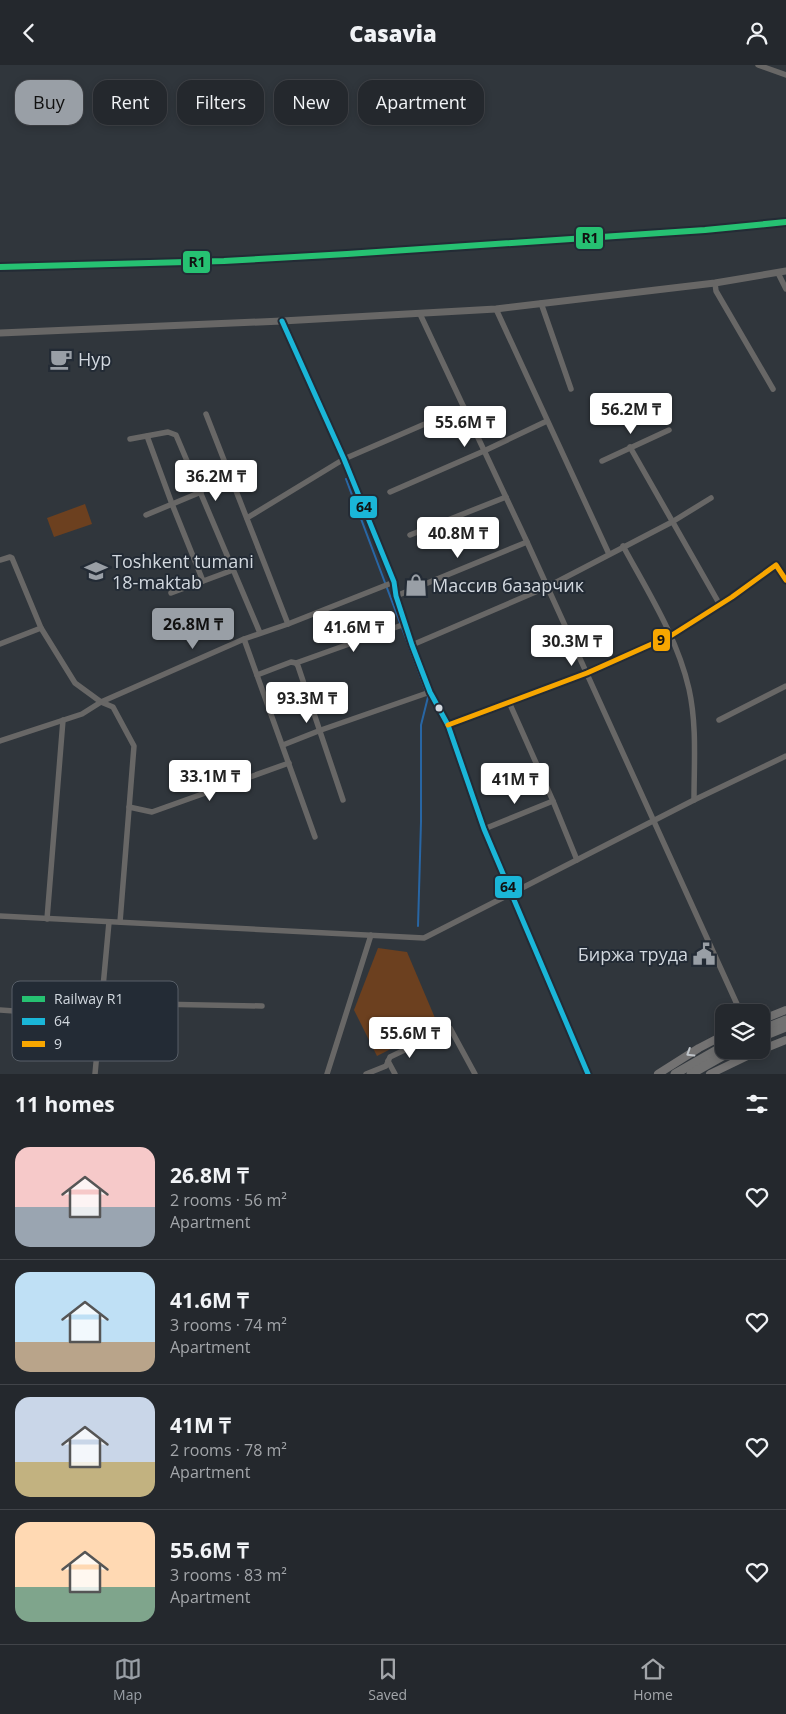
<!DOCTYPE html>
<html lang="en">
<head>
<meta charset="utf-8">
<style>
  :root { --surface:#24282d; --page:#2c3035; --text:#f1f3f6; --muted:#a3a6aa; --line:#414449; --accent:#999fa6 }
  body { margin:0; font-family:"Open Sans",sans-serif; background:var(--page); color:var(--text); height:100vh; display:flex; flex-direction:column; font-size:19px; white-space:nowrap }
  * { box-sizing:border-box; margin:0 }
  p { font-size:16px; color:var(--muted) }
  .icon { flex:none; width:28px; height:28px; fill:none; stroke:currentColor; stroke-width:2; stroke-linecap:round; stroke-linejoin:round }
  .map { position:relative; height:1009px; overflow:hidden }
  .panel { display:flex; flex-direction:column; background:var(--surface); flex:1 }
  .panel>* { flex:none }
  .hud { position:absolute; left:15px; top:15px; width:500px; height:45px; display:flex; gap:10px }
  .tools { position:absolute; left:715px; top:939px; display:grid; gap:10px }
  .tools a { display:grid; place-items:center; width:55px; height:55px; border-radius:10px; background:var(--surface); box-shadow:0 2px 8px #0003,0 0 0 1px var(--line); font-size:25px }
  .price { position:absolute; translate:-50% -42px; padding:0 11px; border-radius:5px; background:#fff; color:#222; font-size:16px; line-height:32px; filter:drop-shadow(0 1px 2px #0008) }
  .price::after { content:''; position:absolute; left:50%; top:30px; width:15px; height:11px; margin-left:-8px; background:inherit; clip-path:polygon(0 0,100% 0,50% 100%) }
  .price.active { background:var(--accent); color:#111 }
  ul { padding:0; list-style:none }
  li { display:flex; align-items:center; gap:15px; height:125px; padding:0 15px }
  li+li { border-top:1px solid var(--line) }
  li span { display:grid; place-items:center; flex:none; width:140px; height:100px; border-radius:15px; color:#555 }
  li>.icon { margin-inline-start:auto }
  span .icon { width:60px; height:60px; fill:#fffc; stroke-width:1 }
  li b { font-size:21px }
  h2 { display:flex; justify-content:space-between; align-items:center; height:60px; padding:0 15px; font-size:21px }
  .chip { padding:0 18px; border-radius:15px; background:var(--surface); box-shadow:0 2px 8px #0003,0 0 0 1px var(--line); font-size:18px; line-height:45px }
  .chip.active { background:var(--accent); color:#111 }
  header { display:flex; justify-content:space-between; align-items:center; height:65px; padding:0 15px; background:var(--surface); font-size:22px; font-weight:800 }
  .tabs { display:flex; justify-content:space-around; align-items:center; height:70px; border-top:1px solid var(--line); background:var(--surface); font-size:14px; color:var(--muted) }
  .tabs a { display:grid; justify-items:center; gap:2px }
  .tabs .active { color:var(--accent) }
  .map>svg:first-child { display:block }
  .pitch { fill:#6c401f }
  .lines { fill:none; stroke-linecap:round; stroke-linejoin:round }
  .stream { stroke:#2866a4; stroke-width:2 }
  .minor { stroke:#686766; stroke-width:5.5 }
  .tertiary { stroke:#686766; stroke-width:7 }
  .secondary { stroke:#737272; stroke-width:8 }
  .primary { stroke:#717171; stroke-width:9 }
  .bus-1-casing { stroke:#232b35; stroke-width:9 }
  .bus-2-casing { stroke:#232b35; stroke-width:9 }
  .bus-1 { stroke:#1ab6d8; stroke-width:5 }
  .bus-2 { stroke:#f7a600; stroke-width:5 }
  .rail-1-casing { stroke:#232b35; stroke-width:10 }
  .rail-1 { stroke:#26c172; stroke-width:6 }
  .oneway { stroke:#bfc4c9 }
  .bus-dot { fill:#d2d8df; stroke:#232b35; stroke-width:2 }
  .labels { text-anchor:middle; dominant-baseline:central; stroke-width:4; stroke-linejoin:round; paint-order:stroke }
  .poi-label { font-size:18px; fill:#d2d8df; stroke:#232b35; text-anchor:start }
  .key { fill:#232b35; stroke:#585f68; stroke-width:1 }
  .key-label { font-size:14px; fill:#d2d8df }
  .line-badge { stroke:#232b35; stroke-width:2 }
  .pale-badge-label { font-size:14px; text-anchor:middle; font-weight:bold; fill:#111 }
</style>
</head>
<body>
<header><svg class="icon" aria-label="back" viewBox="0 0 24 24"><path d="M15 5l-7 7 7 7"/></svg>Casavia<svg class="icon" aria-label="person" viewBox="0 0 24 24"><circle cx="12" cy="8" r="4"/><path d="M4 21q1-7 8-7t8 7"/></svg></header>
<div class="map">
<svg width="786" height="1009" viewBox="0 0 786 1009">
  <rect width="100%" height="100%" fill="#30363c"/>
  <g class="pitch">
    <polygon points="85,439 92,459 54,472 47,453"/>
    <polygon points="378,883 407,887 438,960 377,991 354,945"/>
  </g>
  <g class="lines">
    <polyline class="stream" points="346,414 428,632 421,660 421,757 418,861"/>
    <g class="minor">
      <polyline points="758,0 786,10"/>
      <polyline points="778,208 786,224"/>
      <polyline points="715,218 716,226 773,324"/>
      <polyline points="541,238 571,324"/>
      <polyline points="496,244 609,489"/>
      <polyline points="420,249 527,477 741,948"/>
      <polyline points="282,256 344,394 394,517 396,531 412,580 430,627 448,660 484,764 588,1009"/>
      <polyline points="206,349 288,559"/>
      <polyline points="147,371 172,439 203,516"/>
      <polyline points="130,374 168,367 176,370 260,568"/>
      <polyline points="630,382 720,540"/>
      <polyline points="602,396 669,365"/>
      <polyline points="390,427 484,386 547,356"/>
      <polyline points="146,450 201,427"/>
      <polyline points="247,453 344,394 464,342"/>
      <polyline points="410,470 506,432"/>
      <path d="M623,481C648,527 677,572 689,624C697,660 694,698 694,735"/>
      <polyline points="0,495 10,492 12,493 41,563 75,618 101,637 113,642 134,681 120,857"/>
      <polyline points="171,528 233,505"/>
      <polyline points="396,531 527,477"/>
      <polyline points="244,574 315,772"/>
      <polyline points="0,579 41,563"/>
      <polyline points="412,580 547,522 672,457 711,433"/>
      <polyline points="296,598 405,559"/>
      <polyline points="257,610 291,597 296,598 298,601 343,735"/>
      <polyline points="509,637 553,736 577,795"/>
      <polyline points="719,655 786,621"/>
      <polyline points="448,660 587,608 672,570 732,532 776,500 786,515"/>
      <polyline points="0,676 82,649 101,637 244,574 288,559 394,517"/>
      <polyline points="283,680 321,665 430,627"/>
      <polyline points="129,742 152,747 289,698"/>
      <polyline points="484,764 553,736"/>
      <polyline points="0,851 424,873 694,735 786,691"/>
      <polyline points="47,854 63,655"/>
      <polyline points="102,938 262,941"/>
      <polyline points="0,945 100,952"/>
      <polyline points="388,996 395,1009"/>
      <polyline points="95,1009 109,857"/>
      <polyline points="327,1009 371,870"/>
      <polyline points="366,1009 386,1001 390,992 450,963 475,1009"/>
    </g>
    <polyline class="tertiary" points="0,268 282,256 496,244 715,218 786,206"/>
    <g class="secondary">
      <polyline points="761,955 786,945"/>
      <polyline points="761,985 786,975"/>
      <polyline points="658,1009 699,983 724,970"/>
      <polyline points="710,1009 760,985"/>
    </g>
    <g class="primary">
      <polyline points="761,965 786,955"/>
      <polyline points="761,972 786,962"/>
      <polyline points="675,1009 724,981"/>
      <polyline points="691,1009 733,985"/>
    </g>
    <defs>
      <polyline id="bus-1" points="282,256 344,394 394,517 396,531 412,580 430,627 448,660 484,764 588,1009"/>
      <polyline id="bus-2" points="448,660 587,608 672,570 732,532 776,500 786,515"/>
    </defs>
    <use href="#bus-1" class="bus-1-casing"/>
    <use href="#bus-2" class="bus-2-casing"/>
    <use href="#bus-1" class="bus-1"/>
    <use href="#bus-2" class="bus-2"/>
    <defs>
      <polyline id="rail-1" points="0,202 224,196 347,189 705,165 786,157"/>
    </defs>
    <use href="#rail-1" class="rail-1-casing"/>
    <use href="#rail-1" class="rail-1"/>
  </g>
  <defs><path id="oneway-chevron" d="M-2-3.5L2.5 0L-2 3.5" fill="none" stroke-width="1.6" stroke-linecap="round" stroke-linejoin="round" transform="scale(1.25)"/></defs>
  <use class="oneway" href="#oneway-chevron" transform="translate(690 988) rotate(148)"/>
  <defs>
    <symbol id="cafe-bare" viewBox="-9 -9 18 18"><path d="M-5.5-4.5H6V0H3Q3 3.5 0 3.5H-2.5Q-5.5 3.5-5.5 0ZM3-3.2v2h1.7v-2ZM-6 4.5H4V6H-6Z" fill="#999fa6" stroke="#232b35" stroke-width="2.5" paint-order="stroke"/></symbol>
    <symbol id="school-bare" viewBox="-9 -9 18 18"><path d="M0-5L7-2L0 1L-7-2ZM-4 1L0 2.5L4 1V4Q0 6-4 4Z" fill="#999fa6" stroke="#232b35" stroke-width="2.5" paint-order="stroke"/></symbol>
    <symbol id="shop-bare" viewBox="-9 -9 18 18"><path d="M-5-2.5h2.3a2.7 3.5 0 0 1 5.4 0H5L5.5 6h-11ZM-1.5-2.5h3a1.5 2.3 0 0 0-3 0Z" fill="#999fa6" stroke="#232b35" stroke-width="2.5" paint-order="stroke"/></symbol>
    <symbol id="civic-bare" viewBox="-9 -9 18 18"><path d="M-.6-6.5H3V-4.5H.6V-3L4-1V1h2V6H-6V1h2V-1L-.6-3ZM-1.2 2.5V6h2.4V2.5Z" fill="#999fa6" stroke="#232b35" stroke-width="2.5" paint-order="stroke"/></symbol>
  </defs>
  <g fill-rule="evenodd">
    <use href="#cafe-bare" x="45" y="278" width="32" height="32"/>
    <use href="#school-bare" x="80" y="490" width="32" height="32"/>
    <use href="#shop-bare" x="400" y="504" width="32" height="32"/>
    <use href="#civic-bare" x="688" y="873" width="32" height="32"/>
  </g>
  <circle class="bus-dot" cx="439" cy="643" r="4.5"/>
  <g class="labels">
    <g class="poi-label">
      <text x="78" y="294">Нур</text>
      <text x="112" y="496">Toshkent tumani<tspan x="112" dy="21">18-maktab</tspan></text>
      <text x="432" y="520">Массив базарчик</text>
      <text x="688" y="889" text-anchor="end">Биржа труда</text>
    </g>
  </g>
  <rect x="12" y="916" width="166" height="80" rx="8" class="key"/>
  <rect x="22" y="931" width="23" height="6" fill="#26c172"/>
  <rect x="22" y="953" width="23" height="7" fill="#1ab6d8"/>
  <rect x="22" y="976" width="23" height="6" fill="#f7a600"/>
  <g class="key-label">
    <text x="54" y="939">Railway R1</text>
    <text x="54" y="961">64</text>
    <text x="54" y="984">9</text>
  </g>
  <g class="line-badge">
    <rect x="575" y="161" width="29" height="24" rx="5" fill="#26c172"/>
    <rect x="182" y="185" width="29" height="24" rx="5" fill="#26c172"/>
    <rect x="349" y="430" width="29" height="24" rx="5" fill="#1ab6d8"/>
    <rect x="652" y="563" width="19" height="24" rx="5" fill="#f7a600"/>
    <rect x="494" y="810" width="29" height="24" rx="5" fill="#1ab6d8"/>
  </g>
  <g class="pale-badge-label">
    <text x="590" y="178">R1</text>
    <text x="197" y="202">R1</text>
    <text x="364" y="447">64</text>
    <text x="661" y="580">9</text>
    <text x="508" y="827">64</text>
  </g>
</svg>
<div class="tools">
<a><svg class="icon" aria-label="layers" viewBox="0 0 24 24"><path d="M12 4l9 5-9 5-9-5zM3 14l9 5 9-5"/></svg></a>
</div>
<b class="price" style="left:631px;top:370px">56.2M ₸</b>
<b class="price" style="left:465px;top:383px">55.6M ₸</b>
<b class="price" style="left:216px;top:437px">36.2M ₸</b>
<b class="price" style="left:458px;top:494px">40.8M ₸</b>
<b class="price active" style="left:193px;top:585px">26.8M ₸</b>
<b class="price" style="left:354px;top:588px">41.6M ₸</b>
<b class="price" style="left:572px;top:602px">30.3M ₸</b>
<b class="price" style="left:307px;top:659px">93.3M ₸</b>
<b class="price" style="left:210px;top:737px">33.1M ₸</b>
<b class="price" style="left:515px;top:740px">41M ₸</b>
<b class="price" style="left:410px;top:994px">55.6M ₸</b>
<div class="hud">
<a class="chip active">Buy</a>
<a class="chip">Rent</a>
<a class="chip">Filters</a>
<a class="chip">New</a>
<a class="chip">Apartment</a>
</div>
</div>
<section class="panel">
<h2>11 homes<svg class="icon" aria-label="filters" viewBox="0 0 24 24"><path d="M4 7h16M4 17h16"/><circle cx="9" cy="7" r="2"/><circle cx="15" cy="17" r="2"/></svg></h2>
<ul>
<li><span style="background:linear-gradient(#f6c9c9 60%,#9aa5b1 0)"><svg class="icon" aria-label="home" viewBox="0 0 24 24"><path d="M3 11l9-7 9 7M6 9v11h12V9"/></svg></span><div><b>26.8M ₸</b><p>2 rooms · 56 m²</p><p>Apartment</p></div><svg class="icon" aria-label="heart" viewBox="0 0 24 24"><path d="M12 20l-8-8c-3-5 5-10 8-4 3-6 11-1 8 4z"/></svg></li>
<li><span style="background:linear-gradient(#bfe0f5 70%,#b9a48a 0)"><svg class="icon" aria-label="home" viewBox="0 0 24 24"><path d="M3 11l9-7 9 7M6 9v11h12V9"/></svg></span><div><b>41.6M ₸</b><p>3 rooms · 74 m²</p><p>Apartment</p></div><svg class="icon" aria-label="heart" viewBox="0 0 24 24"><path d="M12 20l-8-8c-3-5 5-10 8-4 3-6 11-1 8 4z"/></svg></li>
<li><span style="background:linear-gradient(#c9d6e8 65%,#c2b280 0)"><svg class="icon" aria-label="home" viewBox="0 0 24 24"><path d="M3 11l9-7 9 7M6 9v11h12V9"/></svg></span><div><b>41M ₸</b><p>2 rooms · 78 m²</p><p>Apartment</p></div><svg class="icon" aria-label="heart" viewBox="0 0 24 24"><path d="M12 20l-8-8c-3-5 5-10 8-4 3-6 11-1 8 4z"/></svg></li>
<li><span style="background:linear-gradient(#ffd9b3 65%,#7fa58c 0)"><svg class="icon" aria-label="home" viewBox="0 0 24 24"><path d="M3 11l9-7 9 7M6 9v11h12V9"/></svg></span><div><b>55.6M ₸</b><p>3 rooms · 83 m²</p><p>Apartment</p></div><svg class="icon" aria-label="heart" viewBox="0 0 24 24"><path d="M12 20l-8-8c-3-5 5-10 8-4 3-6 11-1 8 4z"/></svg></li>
</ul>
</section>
<nav class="tabs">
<a class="active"><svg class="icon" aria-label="map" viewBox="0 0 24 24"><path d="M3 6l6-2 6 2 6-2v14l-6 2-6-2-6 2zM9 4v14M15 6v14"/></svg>Map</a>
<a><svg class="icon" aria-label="saved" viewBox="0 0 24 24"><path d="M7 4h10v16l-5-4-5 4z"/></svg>Saved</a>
<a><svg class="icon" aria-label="home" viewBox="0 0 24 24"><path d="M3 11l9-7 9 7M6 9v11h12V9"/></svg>Home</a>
</nav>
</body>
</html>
